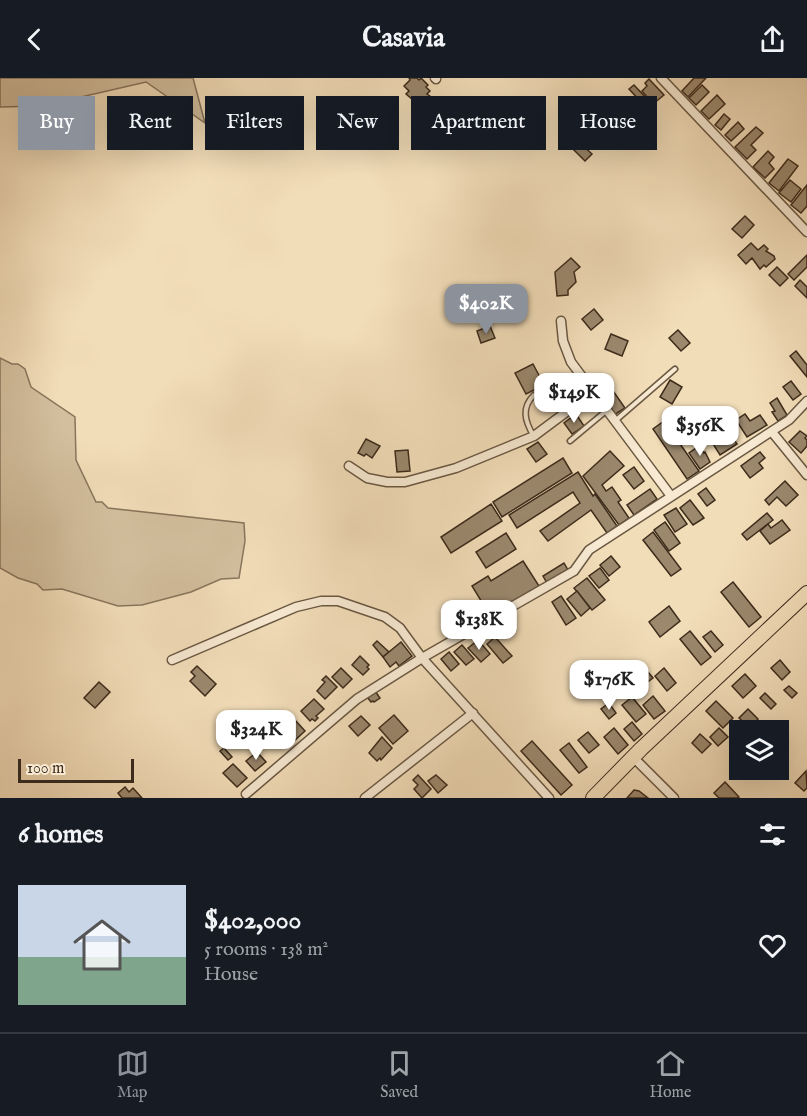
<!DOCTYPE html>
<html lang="en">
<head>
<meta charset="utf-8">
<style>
  :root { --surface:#171b24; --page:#242831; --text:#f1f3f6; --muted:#9ea1a6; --line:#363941; --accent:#8c9099 }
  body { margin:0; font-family:"IM FELL English",serif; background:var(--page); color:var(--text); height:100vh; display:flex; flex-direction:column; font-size:22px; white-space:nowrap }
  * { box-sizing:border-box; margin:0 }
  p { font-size:20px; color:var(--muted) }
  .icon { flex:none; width:33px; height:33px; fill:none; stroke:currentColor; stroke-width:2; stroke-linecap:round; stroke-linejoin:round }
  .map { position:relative; height:720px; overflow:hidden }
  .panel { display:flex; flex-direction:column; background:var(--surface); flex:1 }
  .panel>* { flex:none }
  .guide { position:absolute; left:18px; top:18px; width:771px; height:54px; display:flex; gap:12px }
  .tools { position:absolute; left:729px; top:642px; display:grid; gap:12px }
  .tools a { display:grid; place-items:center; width:60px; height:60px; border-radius:0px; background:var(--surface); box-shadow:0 6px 24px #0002; font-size:30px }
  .scale { position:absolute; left:18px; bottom:15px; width:116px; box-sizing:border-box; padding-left:6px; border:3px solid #3d2b1b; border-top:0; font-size:16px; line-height:21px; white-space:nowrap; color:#3d2b1b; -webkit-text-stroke:4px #f7e9d2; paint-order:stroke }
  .price { position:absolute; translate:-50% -51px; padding:0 14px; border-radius:12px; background:#fff; color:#222; font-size:20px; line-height:39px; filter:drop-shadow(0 2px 3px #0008) }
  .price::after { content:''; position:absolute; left:50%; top:36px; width:18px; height:14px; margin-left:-9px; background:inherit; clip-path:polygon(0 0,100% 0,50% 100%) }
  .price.active { background:var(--accent); color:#fff }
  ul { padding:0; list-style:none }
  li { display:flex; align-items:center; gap:18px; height:150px; padding:0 18px }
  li+li { border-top:2px solid var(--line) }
  li span { display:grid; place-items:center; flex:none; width:168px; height:120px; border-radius:0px; color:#555 }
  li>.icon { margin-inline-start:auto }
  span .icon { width:72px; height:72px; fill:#fffc; stroke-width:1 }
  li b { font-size:26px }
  h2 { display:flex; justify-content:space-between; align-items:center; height:72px; padding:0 18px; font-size:26px }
  .chip { padding:0 21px; border-radius:0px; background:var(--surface); box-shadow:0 6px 24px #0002; font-size:21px; line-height:54px }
  .chip.active { background:var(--accent); color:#fff }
  header { display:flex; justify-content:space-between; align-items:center; height:78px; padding:0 18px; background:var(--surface); font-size:27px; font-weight:800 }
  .tab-bar { display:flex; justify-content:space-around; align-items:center; height:84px; border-top:2px solid var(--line); background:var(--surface); font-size:16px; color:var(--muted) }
  .tab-bar a { display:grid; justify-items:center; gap:3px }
  .tab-bar .active { color:var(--accent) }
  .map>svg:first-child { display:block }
  .green { fill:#d3bf9e; stroke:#88755c; stroke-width:1.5 }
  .building { fill:#9b886d; stroke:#3d2b1b; stroke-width:1.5 }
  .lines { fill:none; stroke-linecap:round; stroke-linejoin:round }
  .service-casing { stroke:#6a5842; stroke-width:7 }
  .minor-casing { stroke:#6a5842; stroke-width:11 }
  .trunk-casing { stroke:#3d2b1b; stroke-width:16 }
  .service { stroke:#f7e9d2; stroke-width:4 }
  .minor { stroke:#f7e9d2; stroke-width:8 }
  .trunk { stroke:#f2ddb9; stroke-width:14 }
</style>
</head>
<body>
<header><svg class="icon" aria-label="back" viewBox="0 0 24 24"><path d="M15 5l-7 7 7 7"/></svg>Casavia<svg class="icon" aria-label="share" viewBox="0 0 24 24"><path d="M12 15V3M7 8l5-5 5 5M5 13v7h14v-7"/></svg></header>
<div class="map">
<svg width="807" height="720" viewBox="0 0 807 720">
  <rect width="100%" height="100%" fill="#f2ddb9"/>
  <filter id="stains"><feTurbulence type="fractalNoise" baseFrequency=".00333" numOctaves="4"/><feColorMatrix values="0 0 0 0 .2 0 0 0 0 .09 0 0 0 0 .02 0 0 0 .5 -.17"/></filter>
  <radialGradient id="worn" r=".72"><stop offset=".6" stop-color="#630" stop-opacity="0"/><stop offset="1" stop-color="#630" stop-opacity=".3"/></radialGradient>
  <g class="green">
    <polygon points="0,0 193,0 205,45 146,4 42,28 0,29"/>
    <polygon points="0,280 12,286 18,286 25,291 31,309 75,339 76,382 96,424 102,424 108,430 244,445 245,463 239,500 221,501 191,514 142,527 118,528 62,511 43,512 37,506 18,500 0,490"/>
  </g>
  <g class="building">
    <polygon points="409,0 417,0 419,2 421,0 428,7 426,9 430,13 427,16 430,18 425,23 423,21 420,23 416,19 413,22 406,16 409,13 404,8 410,2"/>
    <polygon points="694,0 706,0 688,19 682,13"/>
    <polygon points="649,1 664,17 653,26 642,13 647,8 645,5"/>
    <polygon points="634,7 648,22 643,26 629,11"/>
    <polygon points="702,7 709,14 696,27 689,20"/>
    <polygon points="717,17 725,26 709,41 701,33"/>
    <polygon points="724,36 730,41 721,52 715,47"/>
    <polygon points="738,44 744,51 731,63 725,57"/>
    <polygon points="756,49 763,55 751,67 756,72 747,81 735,69"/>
    <polygon points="580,65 592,76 585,83 573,71"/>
    <polygon points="768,73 774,79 769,85 774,91 765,100 753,89"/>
    <polygon points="788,81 798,88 779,113 769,105"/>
    <polygon points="790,102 801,111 791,124 779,115"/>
    <polygon points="807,107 807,128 801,135 791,127"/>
    <polygon points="745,138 754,147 742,160 732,151"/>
    <polygon points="751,165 758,172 764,167 768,171 766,173 774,178 775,181 766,189 764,187 760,191 752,180 746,186 738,177"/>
    <polygon points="807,177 807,189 794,202 788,196"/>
    <polygon points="571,180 580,189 574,194 576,204 568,212 568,217 557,218 555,194"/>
    <polygon points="777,189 788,200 780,208 769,197"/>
    <polygon points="800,202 807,209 807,220 795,208"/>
    <polygon points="594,231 603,242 591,252 582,241"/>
    <polygon points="490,248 495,260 481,265 477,253"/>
    <polygon points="678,252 690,265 681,273 669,260"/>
    <polygon points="611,256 628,263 622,278 605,271"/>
    <polygon points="796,273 807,287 807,299 790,278"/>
    <polygon points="533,286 544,307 526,316 515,295"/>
    <polygon points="670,302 682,309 672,326 660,319"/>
    <polygon points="791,303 801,316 793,322 783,309"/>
    <polygon points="611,310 625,330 614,337 600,317"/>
    <polygon points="777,320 787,337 778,343 772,334 775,333 770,325"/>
    <polygon points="576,336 584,348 572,356 564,345"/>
    <polygon points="745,336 750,343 760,337 767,347 747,359 736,342"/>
    <polygon points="664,343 699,393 687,401 653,351"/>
    <polygon points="800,353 807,358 805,360 807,362 807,368 801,375 789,364"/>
    <polygon points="718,355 723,363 731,357 737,366 720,377 710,361"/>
    <polygon points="366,361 380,368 372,380 366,376 364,378 358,375"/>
    <polygon points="538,364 547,376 536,384 527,371"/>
    <polygon points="699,368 704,375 705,374 710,384 700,391 689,375"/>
    <polygon points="408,372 410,393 397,394 395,373"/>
    <polygon points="610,373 624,388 602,407 606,413 612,409 621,422 618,424 629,440 619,447 583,398"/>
    <polygon points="760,374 765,380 759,385 763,390 750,400 741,388"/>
    <polygon points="563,380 572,395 502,439 493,424"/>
    <polygon points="634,389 644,403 634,411 623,397"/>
    <polygon points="578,394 593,418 595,416 617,448 607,455 591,432 548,463 540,453 580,425 573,414 517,450 509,437"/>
    <polygon points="785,403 798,417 786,428 777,419 769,427 765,422"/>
    <polygon points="706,410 715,422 707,428 698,416"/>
    <polygon points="650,411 657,421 634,437 627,427"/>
    <polygon points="690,422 704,440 693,447 680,430"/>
    <polygon points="491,426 502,443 451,475 441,459"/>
    <polygon points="676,430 687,446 675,454 664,437"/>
    <polygon points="767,435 773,442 747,462 742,456"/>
    <polygon points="782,442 790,452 770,466 760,453 768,446 771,450"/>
    <polygon points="665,444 680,465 669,473 654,452"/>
    <polygon points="653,454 681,491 671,498 643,462"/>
    <polygon points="506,455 516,471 486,490 476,474"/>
    <polygon points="611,478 620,489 609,498 600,487"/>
    <polygon points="523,483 539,508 491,539 472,508 488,498 491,503"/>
    <polygon points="564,485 568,492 547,505 543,498"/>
    <polygon points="600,490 609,502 599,510 589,498"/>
    <polygon points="587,500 605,522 592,532 574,510"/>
    <polygon points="733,504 761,539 749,549 721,514"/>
    <polygon points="577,513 590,530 581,538 567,521"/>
    <polygon points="561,518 576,540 566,547 552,524"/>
    <polygon points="669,528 680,543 660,559 649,544"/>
    <polygon points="690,553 711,579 701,587 680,561"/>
    <polygon points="711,553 723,567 715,574 703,559"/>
    <polygon points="495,559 512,578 503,585 487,566"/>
    <polygon points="478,562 490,576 481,584 468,570"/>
    <polygon points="377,563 389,574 383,579 373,567"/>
    <polygon points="401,564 412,578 399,588 396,584 390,589 383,579"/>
    <polygon points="462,567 474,581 466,587 454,574"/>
    <polygon points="449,574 459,586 451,593 441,581"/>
    <polygon points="360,578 369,587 367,589 369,591 363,597 352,587"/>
    <polygon points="780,582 790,594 782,602 771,590"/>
    <polygon points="642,587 653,600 645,606 635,593"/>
    <polygon points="197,588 216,606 205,618 190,603 195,598 191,594"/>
    <polygon points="341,590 352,601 343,610 332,599"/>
    <polygon points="664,590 676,605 667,613 655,598"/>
    <polygon points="745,596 756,608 743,620 732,608"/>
    <polygon points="326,598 337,609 325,621 317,613 325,604 322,602"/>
    <polygon points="99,604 110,614 95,630 84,620"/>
    <polygon points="789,608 797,615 792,620 784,612"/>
    <polygon points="375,613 380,620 374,624 373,623 371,624 367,619"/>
    <polygon points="765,615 776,626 771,631 760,620"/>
    <polygon points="653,618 665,633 654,641 643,627"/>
    <polygon points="632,619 646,636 636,644 622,627"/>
    <polygon points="314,621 324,631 316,638 318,640 315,643 312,641 310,643 301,633"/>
    <polygon points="716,623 733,640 723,650 706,633"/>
    <polygon points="609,625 616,635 609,641 601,631"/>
    <polygon points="748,631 758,641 750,650 739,640"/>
    <polygon points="394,637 408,653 393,666 379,650"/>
    <polygon points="361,638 370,647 358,658 349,648"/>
    <polygon points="294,641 305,653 293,664 283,654 291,646 290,645"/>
    <polygon points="632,644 642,656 634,663 624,651"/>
    <polygon points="614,650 628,667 618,676 604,659"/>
    <polygon points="719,650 728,659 718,668 710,659"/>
    <polygon points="588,654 599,667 589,675 578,662"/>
    <polygon points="700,656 711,666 702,675 692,665"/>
    <polygon points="382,659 392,670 381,682 380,680 377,683 369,675"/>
    <polygon points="532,663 572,707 561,717 521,673"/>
    <polygon points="569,665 587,689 579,695 560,672"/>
    <polygon points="224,670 232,679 228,682 220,673"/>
    <polygon points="257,674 266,684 255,693 246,683"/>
    <polygon points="233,686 247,700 237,709 223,695"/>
    <polygon points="806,693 807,710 804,713 795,705"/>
    <polygon points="418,697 431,711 422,720 414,711 418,707 413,702"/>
    <polygon points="436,697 447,707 438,715 428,703"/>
    <polygon points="725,704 739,719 737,720 719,720 714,715"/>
    <polygon points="125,709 129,714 133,710 142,720 122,720 118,715"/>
    <polygon points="634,712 639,713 648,720 627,720"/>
  </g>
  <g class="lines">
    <defs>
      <g id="service">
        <polyline points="615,343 675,291"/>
        <path d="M533,357C525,343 521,330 534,317"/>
        <polyline points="570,363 606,333"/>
      </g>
      <g id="minor">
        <polyline points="435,0 436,1"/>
        <polyline points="661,0 807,154"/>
        <polyline points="561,243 563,263 571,284 671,418"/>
        <polyline points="772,354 807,397"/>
        <polyline points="349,388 367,400 387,404 405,404 456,390 534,358 593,314"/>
        <polyline points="172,582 296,529 321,523 338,523 385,539 400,550 422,580 549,720"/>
        <polyline points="633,679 674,720"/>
        <polyline points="246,716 357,621 422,580 574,493 589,472 789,342 807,323"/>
        <polyline points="365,720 473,635"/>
      </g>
      <polyline id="trunk" points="593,720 641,671 807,515"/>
    </defs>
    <use href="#service" class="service-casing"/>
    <use href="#minor" class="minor-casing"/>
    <use href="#trunk" class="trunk-casing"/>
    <use href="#service" class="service"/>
    <use href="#minor" class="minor"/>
    <use href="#trunk" class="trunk"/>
  </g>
  <rect width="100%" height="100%" filter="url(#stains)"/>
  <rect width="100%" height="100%" fill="url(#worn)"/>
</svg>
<div class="tools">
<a><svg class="icon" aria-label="layers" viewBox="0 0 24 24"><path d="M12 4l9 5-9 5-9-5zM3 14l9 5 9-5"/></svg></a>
</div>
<div class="scale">100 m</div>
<b class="price active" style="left:486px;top:257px">$402K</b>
<b class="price" style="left:574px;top:346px">$149K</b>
<b class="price" style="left:700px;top:379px">$356K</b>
<b class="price" style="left:479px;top:573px">$138K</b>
<b class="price" style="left:609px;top:633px">$176K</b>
<b class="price" style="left:256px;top:683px">$324K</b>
<div class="guide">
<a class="chip active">Buy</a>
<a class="chip">Rent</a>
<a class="chip">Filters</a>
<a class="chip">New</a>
<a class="chip">Apartment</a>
<a class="chip">House</a>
</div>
</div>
<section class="panel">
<h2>6 homes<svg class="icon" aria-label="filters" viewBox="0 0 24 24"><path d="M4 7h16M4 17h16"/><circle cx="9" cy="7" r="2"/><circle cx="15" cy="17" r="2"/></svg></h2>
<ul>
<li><span style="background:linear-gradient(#c9d6e8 60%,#7fa58c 0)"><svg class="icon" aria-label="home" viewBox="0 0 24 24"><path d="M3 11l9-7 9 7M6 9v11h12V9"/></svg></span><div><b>$402,000</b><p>5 rooms · 138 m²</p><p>House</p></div><svg class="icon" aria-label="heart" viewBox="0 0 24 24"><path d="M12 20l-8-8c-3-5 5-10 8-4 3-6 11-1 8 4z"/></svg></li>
</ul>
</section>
<nav class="tab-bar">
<a class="active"><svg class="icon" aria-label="map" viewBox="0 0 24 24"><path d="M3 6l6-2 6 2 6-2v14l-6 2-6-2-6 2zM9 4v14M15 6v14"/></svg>Map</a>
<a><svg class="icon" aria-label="saved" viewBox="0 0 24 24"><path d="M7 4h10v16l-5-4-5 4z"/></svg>Saved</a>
<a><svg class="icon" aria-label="home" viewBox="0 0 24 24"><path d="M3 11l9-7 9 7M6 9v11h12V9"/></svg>Home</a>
</nav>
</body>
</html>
